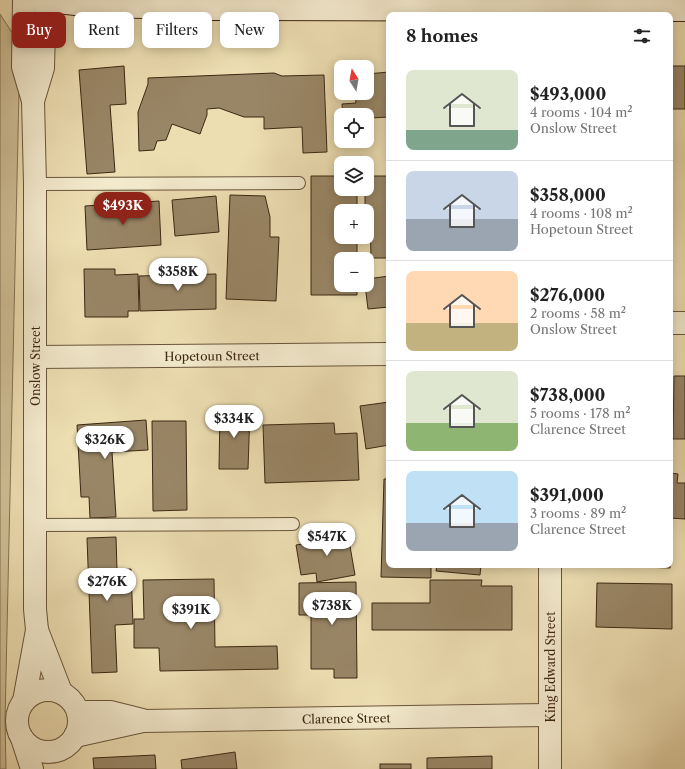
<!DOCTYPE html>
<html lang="en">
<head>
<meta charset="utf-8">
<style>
  :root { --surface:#fff; --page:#f2f2f2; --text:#222; --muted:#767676; --line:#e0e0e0; --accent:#8f2418 }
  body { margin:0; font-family:"Libre Caslon Text",serif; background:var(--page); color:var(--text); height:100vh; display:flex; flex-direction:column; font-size:15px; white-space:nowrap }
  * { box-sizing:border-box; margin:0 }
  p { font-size:13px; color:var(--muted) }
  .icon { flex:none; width:22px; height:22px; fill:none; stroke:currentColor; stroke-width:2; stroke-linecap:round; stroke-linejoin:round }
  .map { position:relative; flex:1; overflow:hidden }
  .sheet { position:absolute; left:386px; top:12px; width:287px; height:556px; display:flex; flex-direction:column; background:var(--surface); border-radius:8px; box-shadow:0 2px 10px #0003 }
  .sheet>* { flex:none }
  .hud { position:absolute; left:12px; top:12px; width:314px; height:36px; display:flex; gap:8px }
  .needle { width:26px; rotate:349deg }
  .controls { position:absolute; left:334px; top:60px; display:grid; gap:8px }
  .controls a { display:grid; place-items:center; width:40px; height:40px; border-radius:8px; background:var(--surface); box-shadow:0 2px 10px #0003; font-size:20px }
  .price { position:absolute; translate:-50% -34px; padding:0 9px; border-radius:14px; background:#fff; color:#222; font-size:13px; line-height:26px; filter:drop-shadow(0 1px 2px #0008) }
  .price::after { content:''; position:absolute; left:50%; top:24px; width:12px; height:9px; margin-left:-6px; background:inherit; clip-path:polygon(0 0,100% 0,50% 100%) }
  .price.current { background:var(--accent); color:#fff }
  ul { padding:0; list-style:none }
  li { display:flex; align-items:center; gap:12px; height:100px; padding:0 20px }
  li+li { border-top:1px solid var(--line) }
  li span { display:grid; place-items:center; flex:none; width:112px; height:80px; border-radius:8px; color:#555 }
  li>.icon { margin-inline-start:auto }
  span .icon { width:48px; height:48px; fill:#fffc; stroke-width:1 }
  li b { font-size:17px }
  h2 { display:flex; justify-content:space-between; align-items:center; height:48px; padding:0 20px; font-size:17px }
  .chip { padding:0 14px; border-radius:8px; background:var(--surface); box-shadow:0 2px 10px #0003; font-size:14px; line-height:36px }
  .chip.current { background:var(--accent); color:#fff }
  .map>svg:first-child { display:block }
  .green { fill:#cfbf97; stroke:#867355 }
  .building { fill:#998666; stroke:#3d2713 }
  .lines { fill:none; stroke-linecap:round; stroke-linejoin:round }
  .lane-casing { stroke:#69553b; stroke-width:14 }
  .street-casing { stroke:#69553b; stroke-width:24 }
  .secondary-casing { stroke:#3d2713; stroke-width:24 }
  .lane { stroke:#f3eacd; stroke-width:12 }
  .street { stroke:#f3eacd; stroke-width:22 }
  .secondary { stroke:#f3eacd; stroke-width:22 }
  .labels { text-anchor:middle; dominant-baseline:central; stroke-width:4; stroke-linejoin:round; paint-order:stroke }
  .street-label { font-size:12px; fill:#3d2713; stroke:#f3eacd }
</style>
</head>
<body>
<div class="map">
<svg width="685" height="769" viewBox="0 0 685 769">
  <rect width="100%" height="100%" fill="#eddeb2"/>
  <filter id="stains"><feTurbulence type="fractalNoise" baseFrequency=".005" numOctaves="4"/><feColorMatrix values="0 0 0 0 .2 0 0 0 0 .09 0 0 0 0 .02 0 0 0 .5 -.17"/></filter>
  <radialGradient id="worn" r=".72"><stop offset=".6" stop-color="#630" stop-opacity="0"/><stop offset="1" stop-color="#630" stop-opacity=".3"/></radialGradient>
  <polygon class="green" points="0,14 20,45 5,721 6,769 0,769"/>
  <g class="building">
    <polygon points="124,66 126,104 110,105 115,172 87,174 79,70"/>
    <rect x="670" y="66" width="15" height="43"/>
    <polygon points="389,72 389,117 371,118 372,130 367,131 367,115 343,115 342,104 356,103 355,93 367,93 367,74"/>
    <polygon points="274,73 282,76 324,75 327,152 303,153 302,127 264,129 264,117 244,117 219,108 207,109 207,115 200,134 172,124 166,140 157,141 154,150 139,151 138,112 148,84 148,78"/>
    <polygon points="311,176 341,176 341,189 357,189 357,211 341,211 341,237 357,237 357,259 341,259 341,285 357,285 357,295 311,295"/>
    <polygon points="367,176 389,176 389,258 371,258 370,214 367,214 367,211 365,211 365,189 367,189"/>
    <polygon points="230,195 265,196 270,217 270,237 279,237 276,301 226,299"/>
    <polygon points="216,196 219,232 175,236 172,200"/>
    <polygon points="159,201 161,245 87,250 85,206"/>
    <polygon points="84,269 115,269 115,275 138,274 139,311 128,311 128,317 85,317"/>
    <polygon points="216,274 216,309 140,311 139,276"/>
    <polygon points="389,276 389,307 368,309 365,285 367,285 367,279"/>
    <polygon points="674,376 685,376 685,439 673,439"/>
    <polygon points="389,402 389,445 366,449 360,406"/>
    <polygon points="220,410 250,410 248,469 219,469"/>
    <polygon points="146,420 148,450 112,452 116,517 90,518 89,497 81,497 77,425"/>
    <polygon points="152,421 186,421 187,510 153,511"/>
    <polygon points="334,423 335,434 357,433 359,480 265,483 263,425"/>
    <polygon points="670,473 678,474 677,483 685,483 685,519 670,518"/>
    <polygon points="384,479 389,479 389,565 431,565 431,578 381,577"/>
    <polygon points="347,529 355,575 317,582 316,573 301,575 296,545 330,540 329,532"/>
    <polygon points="670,532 672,532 670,568 611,566 611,565 670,565"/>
    <polygon points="116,537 117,570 131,569 133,624 115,625 117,672 92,673 87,538"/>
    <polygon points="437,565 481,565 480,575 436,571"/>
    <polygon points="214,579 215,647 277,646 278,669 160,671 159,648 134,648 134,619 144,619 143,580"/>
    <polygon points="430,580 482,580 481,586 512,586 512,630 372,630 372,603 430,603"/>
    <polygon points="356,582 357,678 334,678 334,669 311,669 311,615 299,615 299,583"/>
    <polygon points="597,583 672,584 672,629 596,627"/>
    <polygon points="235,752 237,769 182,769 181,760"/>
    <polygon points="155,755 156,769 94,769 93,758"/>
    <polygon points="492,756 492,769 427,769 427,758"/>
    <rect x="380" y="764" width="31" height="5"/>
  </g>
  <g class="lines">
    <defs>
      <g id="lane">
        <polyline points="35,184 299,183"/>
        <polyline points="35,525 293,524"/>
      </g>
      <g id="street">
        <polyline points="24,0 23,67 33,101 35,184 35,609 37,630 24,701"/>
        <polyline points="33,101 43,68 44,30 47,0"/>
        <polyline points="670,323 685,323"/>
        <path id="s1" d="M35,357L389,354"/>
        <polyline points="37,630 61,692"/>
        <circle cx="48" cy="721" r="31"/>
        <polyline points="78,712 110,712 142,720"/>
        <path id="s2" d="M75,736L143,721L549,715"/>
        <polyline points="22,738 32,769"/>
        <polyline points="550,769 550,565"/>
      </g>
      <polyline id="secondary" points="39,0 85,5 199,9 685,10"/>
    </defs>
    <use href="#lane" class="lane-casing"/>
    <use href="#street" class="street-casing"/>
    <use href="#secondary" class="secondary-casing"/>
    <use href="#lane" class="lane"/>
    <use href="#street" class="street"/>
    <use href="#secondary" class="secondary"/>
  </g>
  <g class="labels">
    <g class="street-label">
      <text stroke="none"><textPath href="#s1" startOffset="177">Hopetoun Street</textPath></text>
      <text transform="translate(35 366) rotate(-90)">Onslow Street</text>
      <text transform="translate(550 667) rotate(-90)">King Edward Street</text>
      <text stroke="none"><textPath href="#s2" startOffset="273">Clarence Street</textPath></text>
    </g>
  </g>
  <rect width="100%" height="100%" filter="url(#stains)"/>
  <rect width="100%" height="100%" fill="url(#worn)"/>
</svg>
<div class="controls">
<a><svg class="needle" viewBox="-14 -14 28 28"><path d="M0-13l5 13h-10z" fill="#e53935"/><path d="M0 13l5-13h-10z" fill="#767676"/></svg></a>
<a><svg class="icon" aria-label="locate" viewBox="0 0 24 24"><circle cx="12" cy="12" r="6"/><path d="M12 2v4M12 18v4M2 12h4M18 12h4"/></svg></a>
<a><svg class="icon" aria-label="layers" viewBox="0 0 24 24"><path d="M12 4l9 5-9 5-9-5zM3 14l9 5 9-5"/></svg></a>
<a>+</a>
<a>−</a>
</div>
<b class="price current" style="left:123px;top:226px">$493K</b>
<b class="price" style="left:178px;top:292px">$358K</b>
<b class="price" style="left:234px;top:439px">$334K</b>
<b class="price" style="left:105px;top:460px">$326K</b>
<b class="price" style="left:327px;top:557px">$547K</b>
<b class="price" style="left:107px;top:602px">$276K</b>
<b class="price" style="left:332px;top:626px">$738K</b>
<b class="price" style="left:191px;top:630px">$391K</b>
<div class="hud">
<a class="chip current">Buy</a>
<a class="chip">Rent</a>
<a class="chip">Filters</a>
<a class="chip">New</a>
</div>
<section class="sheet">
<h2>8 homes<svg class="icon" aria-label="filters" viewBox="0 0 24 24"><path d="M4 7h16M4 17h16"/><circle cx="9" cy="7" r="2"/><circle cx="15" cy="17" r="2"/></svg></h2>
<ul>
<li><span style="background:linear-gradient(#dfe7d0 75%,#7fa58c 0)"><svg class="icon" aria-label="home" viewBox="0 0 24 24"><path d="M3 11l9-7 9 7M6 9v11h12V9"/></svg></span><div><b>$493,000</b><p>4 rooms · 104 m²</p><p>Onslow Street</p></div></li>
<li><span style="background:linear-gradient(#c9d6e8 60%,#9aa5b1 0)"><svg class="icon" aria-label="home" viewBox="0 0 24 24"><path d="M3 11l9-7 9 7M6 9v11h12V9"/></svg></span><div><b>$358,000</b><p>4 rooms · 108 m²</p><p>Hopetoun Street</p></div></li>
<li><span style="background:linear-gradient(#ffd9b3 65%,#c2b280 0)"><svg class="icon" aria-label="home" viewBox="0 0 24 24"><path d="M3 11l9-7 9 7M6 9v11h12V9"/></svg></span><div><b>$276,000</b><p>2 rooms · 58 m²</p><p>Onslow Street</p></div></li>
<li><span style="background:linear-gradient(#dfe7d0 65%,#8fb573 0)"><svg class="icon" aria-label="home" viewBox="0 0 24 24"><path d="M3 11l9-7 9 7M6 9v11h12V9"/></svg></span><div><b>$738,000</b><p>5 rooms · 178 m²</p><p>Clarence Street</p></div></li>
<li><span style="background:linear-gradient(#bfe0f5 65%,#9aa5b1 0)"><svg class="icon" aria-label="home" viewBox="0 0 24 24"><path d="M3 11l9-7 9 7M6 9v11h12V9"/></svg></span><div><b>$391,000</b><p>3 rooms · 89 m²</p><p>Clarence Street</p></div></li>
</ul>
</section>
</div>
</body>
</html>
